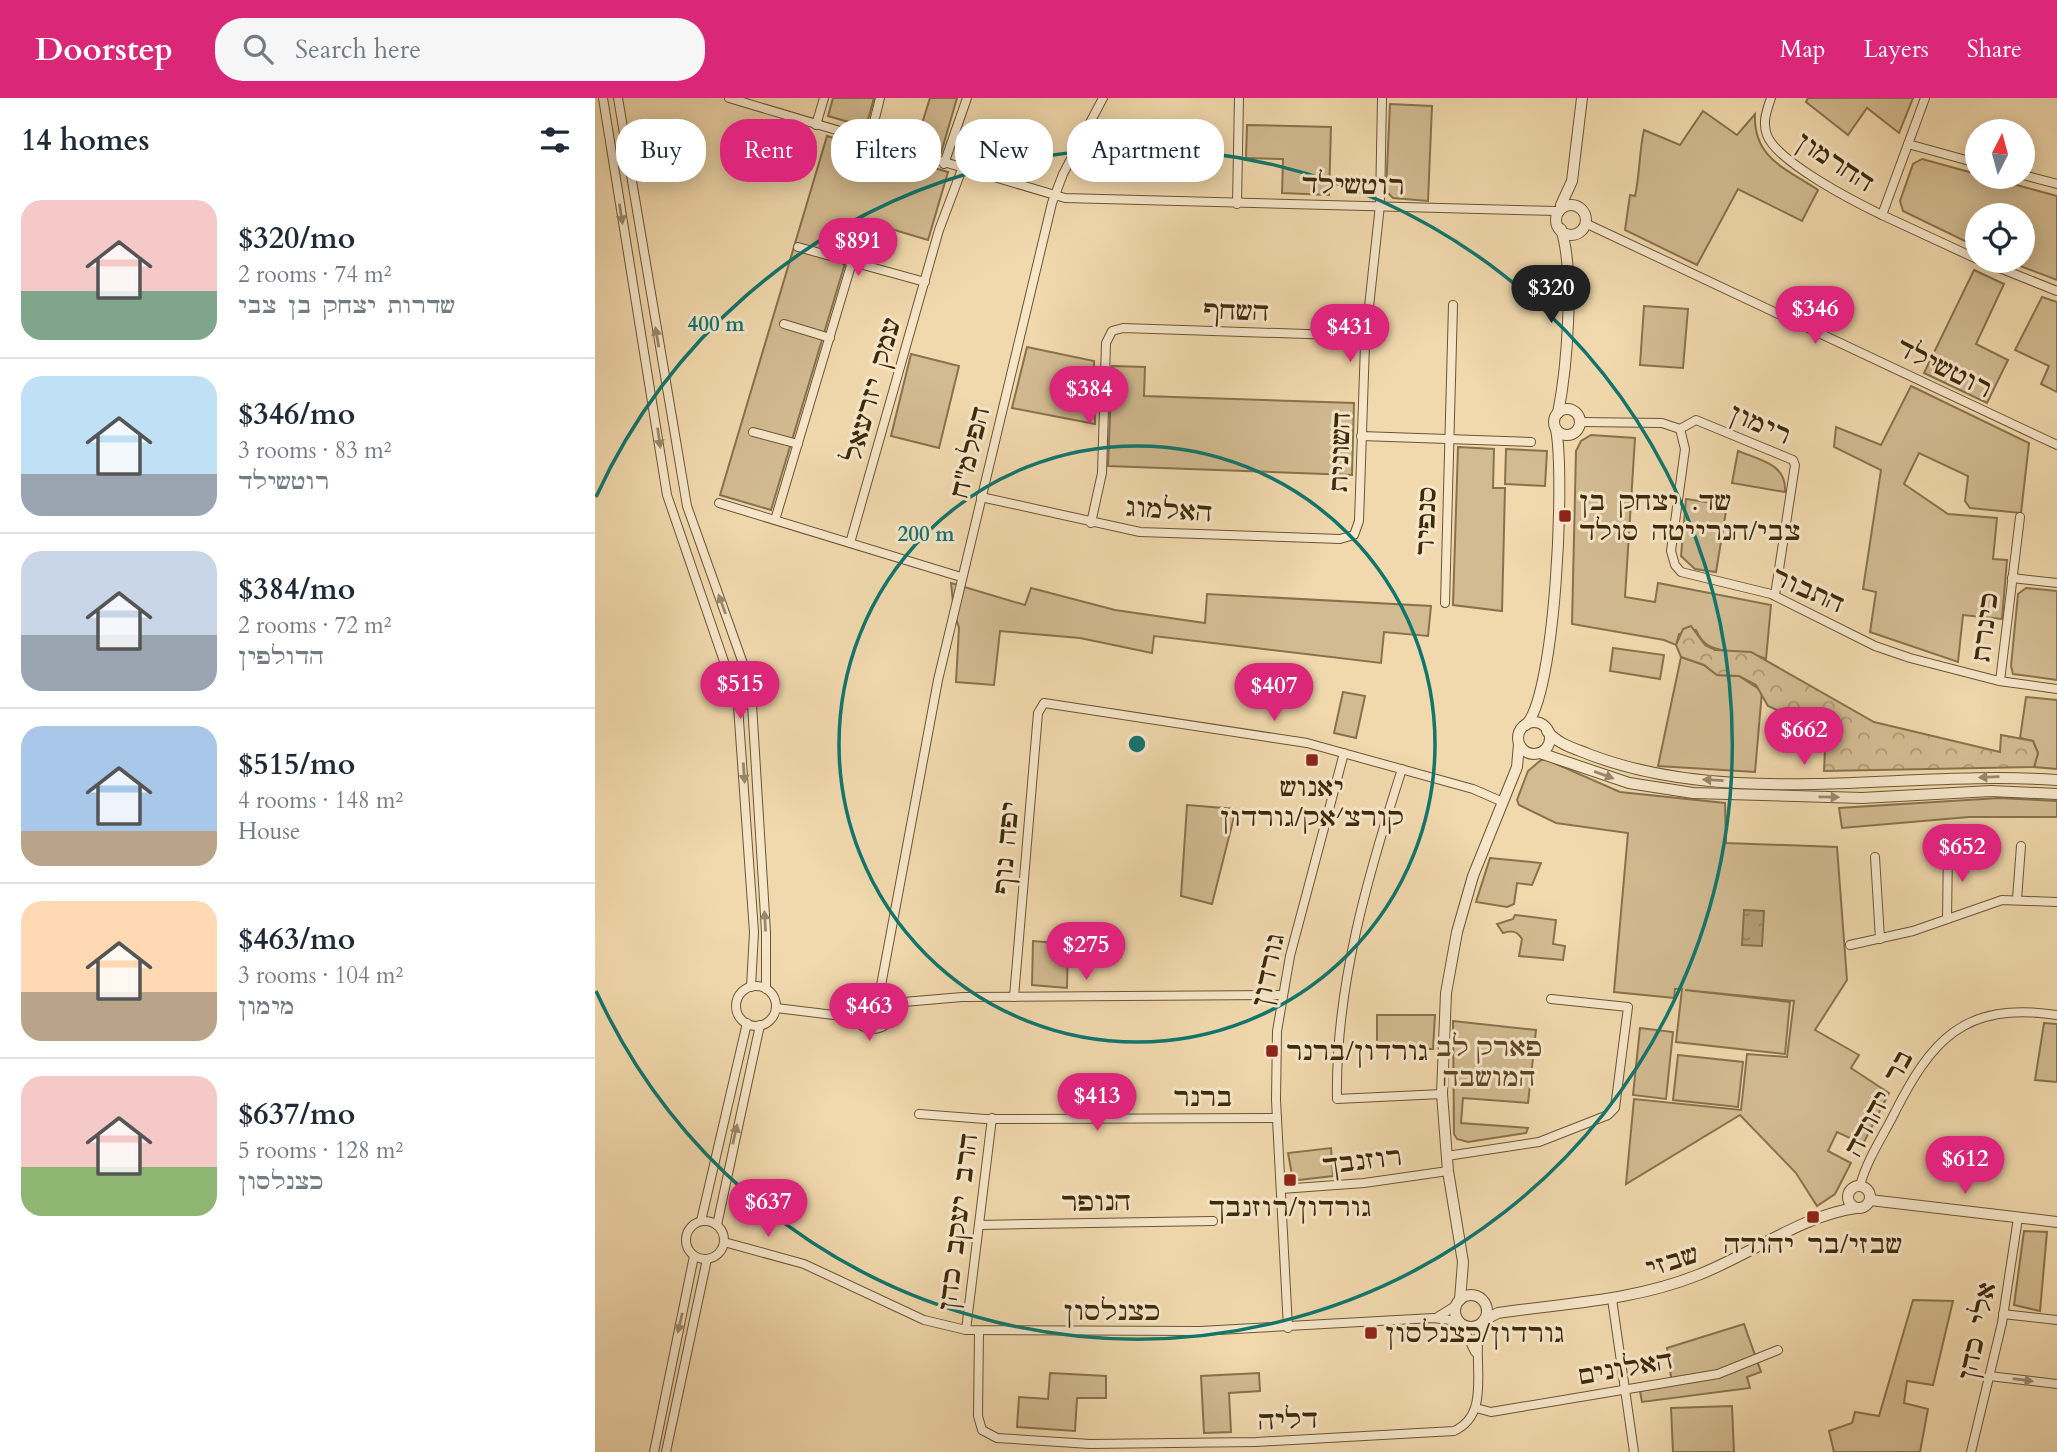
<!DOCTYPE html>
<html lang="en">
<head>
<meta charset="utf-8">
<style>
  :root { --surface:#fff; --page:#f6f6f7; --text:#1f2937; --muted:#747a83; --line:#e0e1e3; --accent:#db2777 }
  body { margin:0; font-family:Cardo,"Frank Ruhl Libre",serif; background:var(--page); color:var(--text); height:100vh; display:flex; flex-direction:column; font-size:26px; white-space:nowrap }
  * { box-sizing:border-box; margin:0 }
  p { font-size:23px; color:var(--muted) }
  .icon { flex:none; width:38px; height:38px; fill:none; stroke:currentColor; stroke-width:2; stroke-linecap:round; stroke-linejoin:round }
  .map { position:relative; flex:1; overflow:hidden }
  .sheet { display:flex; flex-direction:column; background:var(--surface); width:595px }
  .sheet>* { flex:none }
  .top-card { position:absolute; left:21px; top:21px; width:665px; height:63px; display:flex; gap:14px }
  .needle { width:46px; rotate:6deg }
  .fabs { position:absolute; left:1370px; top:21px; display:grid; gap:14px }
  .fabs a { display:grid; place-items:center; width:70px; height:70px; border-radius:50%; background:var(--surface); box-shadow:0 4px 18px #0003; font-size:35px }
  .price { position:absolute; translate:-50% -60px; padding:0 16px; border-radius:24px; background:var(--accent); color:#fff; font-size:23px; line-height:46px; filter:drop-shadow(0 2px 4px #0008) }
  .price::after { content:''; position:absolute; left:50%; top:42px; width:21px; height:16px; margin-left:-10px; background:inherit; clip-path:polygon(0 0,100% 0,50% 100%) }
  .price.active { background:#222; color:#fff }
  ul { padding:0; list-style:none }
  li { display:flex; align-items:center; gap:21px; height:175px; padding:0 21px }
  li+li { border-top:2px solid var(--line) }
  li span { display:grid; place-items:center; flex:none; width:196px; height:140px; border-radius:21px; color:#555 }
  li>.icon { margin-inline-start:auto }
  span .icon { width:84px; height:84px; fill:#fffc; stroke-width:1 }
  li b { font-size:30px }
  h2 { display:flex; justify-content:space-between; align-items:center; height:84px; padding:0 21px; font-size:30px }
  .pill { padding:0 24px; border-radius:28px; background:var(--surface); box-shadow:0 4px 18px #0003; font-size:24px; line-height:63px }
  .pill.active { background:var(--accent); color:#fff }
  header { display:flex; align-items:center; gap:42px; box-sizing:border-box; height:98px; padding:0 35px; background:var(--accent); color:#fff }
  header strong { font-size:33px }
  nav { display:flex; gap:38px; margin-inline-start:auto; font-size:24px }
  .search { width:490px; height:63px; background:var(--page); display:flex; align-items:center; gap:18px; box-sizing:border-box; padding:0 24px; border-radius:28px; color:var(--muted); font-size:26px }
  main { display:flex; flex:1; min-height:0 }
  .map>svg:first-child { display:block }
  .green { fill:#d3bb91; stroke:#88724d; stroke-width:2 }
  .forest { fill:url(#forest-crowns); stroke:#88724d; stroke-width:2 }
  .water { fill:url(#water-ripples); stroke:#85704a; stroke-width:2 }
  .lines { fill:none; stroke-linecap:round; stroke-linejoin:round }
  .minor-casing { stroke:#6b5632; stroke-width:10 }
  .tertiary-casing { stroke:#6b5632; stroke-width:12 }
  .minor { stroke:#f6e6ca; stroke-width:8 }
  .tertiary { stroke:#f6e6ca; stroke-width:10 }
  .oneway { fill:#9a886a }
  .ring { fill:none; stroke:#0f766e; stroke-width:3.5 }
  .poi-dot { fill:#8f2418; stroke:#f6e6ca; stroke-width:2.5 }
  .labels { text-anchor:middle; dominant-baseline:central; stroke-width:6; stroke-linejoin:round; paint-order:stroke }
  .street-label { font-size:26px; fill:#3e2a09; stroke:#f6e6ca }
  .poi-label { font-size:26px; fill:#3e2a09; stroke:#f6e6ca; text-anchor:start }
  .park-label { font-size:26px; font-style:italic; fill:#5c4724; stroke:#f6e6ca }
  .centre { fill:#0f766e; stroke:#f6e6ca; stroke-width:3.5 }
  .ring-label { font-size:21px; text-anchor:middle; font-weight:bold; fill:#0f766e; stroke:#f6e6ca; stroke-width:6; stroke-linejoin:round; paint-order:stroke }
</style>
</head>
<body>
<header>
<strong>Doorstep</strong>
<div class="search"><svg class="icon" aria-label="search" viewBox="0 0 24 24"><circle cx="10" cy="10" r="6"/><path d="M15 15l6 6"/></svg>Search here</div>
<nav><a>Map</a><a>Layers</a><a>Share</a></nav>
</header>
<main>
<section class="sheet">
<h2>14 homes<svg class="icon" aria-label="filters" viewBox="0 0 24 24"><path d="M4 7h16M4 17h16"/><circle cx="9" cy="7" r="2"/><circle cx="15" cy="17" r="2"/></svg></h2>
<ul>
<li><span style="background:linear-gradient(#f6c9c9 65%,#7fa58c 0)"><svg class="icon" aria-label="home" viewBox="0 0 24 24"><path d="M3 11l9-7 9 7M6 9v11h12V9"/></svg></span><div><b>$320/mo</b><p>2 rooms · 74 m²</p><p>שדרות יצחק בן צבי</p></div></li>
<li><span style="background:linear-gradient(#bfe0f5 70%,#9aa5b1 0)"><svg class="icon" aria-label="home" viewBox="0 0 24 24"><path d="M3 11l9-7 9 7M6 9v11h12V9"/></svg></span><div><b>$346/mo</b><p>3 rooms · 83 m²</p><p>רוטשילד</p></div></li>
<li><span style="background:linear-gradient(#c9d6e8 60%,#9aa5b1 0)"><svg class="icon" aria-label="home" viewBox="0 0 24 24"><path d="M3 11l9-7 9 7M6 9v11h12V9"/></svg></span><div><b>$384/mo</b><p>2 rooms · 72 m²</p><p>הדולפין</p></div></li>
<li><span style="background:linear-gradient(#a9c7e8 75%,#b9a48a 0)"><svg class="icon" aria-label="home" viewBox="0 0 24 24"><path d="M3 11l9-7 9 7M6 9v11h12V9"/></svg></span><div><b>$515/mo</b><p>4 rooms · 148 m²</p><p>House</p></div></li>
<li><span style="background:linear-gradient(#ffd9b3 65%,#b9a48a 0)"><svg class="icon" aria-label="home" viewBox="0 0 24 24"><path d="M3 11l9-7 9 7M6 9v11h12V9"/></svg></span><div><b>$463/mo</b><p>3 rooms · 104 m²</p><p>מימון</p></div></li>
<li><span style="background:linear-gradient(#f6c9c9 65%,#8fb573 0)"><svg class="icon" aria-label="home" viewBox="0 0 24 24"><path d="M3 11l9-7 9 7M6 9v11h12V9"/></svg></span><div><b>$637/mo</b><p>5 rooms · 128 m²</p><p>כצנלסון</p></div></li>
</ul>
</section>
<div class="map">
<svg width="1462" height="1354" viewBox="0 0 1462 1354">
  <defs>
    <pattern id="forest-crowns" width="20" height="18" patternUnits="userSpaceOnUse" patternTransform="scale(1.75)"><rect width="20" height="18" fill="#d3bb91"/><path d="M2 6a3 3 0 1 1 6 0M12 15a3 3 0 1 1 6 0" fill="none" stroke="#ad9875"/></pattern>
    <pattern id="water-ripples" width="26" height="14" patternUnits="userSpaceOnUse" patternTransform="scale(1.75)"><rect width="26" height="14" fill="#b49e75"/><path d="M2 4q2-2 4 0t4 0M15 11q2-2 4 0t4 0" fill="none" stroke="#94815e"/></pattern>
  </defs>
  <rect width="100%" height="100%" fill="#f1d9ad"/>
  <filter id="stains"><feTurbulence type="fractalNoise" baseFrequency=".00286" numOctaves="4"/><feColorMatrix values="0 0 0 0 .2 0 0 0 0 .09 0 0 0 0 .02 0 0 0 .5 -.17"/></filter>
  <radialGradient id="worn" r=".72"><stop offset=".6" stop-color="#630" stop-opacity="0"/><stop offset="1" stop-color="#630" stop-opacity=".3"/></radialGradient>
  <g class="green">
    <polygon points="238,0 279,0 271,29 233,18"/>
    <polygon points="335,0 362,0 346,55 320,48"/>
    <polygon points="1213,0 1318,0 1304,35 1272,10 1253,37 1211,4"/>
    <polygon points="795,6 837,8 833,103 798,100 791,93"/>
    <path d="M1108,13L1142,37L1160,16C1158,60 1190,70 1223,92L1207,123L1143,91L1102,167L1030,132L1035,97L1040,98C1045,76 1044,54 1049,32L1085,47Z"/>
    <polygon points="652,27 736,29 734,97 687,95 688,61 651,60"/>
    <polygon points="232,38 353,74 333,142 276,125 266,156 254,152 176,412 125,397"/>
    <polygon points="1327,61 1462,98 1462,182 1412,163 1428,163 1428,117 1382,117 1382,149 1308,113 1305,103 1318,66"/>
    <polygon points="1379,172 1409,186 1381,246 1413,262 1392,305 1329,275"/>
    <polygon points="1447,199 1462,204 1462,294 1446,286 1454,268 1420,252"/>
    <polygon points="1049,208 1093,211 1088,270 1045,267"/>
    <polygon points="432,249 499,263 500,326 417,310"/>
    <polygon points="316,256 364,268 344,350 296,338"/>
    <polygon points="517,268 550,269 549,298 759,305 757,377 513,368"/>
    <polygon points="1316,288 1434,345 1426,415 1375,410 1370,403 1373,378 1324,355 1309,386 1353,416 1402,420 1398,461 1412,462 1407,521 1368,517 1363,564 1275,534 1281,494 1268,491 1286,372 1239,349 1241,329 1286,347"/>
    <path d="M996,337L1040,340L1030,499L1060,504L1063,485L1176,507L1171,561C1145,548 1113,562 1101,532L1084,536L1081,547L1069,542L977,526L981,353L986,343Z"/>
    <polygon points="863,349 899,351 898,390 910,390 907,513 858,507"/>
    <polygon points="911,351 952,353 950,388 910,386"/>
    <path d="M1143,353C1165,362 1192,366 1190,394L1137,385Z"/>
    <polygon points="1091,401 1132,407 1121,474 1100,471 1086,458"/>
    <polygon points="356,485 430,507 436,490 520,512 610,525 612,496 836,508 833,538 789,534 786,565 559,538 557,555 485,540 405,533 399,587 361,584 364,530 359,514"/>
    <polygon points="1431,490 1462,493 1462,582 1418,576 1416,568 1423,496"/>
    <polygon points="1018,550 1069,557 1065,581 1015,573"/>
    <polygon points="1086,559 1109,567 1122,577 1144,578 1167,593 1160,674 1063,668"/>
    <polygon points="748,594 770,598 761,640 739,635"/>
    <polygon points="1431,599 1462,602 1462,671 1439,669 1443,655 1438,643 1425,640"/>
    <polygon points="946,662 952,662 1025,694 1130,705 1131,745 1242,749 1252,882 1220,932 1264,957 1256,970 1294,995 1268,1046 1242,1034 1233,1053 1256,1065 1240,1096 1222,1108 1201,1075 1145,1017 1031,1086 1039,1001 1146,1012 1152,956 1192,959 1199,903 1090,892 1195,904 1190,956 1081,944 1087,891 1080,891 1079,900 1019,894 1033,735 961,725 924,707 922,702 933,673"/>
    <polygon points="1404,700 1462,703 1462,719 1374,719 1247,730 1244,710"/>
    <polygon points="592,707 641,711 617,806 586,798"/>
    <polygon points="895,760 946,765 937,787 922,785 919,806 912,809 881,804"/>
    <path d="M920,817L961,822L958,846L970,848L968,862L924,858L927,841C922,833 917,832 908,835L902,826L918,821Z"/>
    <polygon points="438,843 473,846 472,890 437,887"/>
    <polygon points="782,917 840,917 838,951 782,951"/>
    <polygon points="858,923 941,932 933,1005 868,1000 866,1025 933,1030 931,1035 873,1044 862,1041 859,1036"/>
    <polygon points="1449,925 1462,926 1462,984 1440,982"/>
    <polygon points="1045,930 1078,934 1071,1001 1038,997"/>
    <polygon points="1083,957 1148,964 1143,1009 1078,1002"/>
    <polygon points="736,1050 738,1078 704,1082 697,1077 693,1055"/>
    <polygon points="1429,1133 1452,1134 1445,1213 1419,1207"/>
    <polygon points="1318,1202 1358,1203 1338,1287 1312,1283 1309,1305 1333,1311 1325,1354 1239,1354 1234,1333 1257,1325 1260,1314 1284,1318"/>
    <polygon points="1149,1226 1166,1274 1152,1279 1155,1290 1047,1304 1045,1293 1077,1286 1072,1250"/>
    <polygon points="455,1275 511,1278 511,1300 482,1300 480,1333 422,1329 424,1299 453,1301"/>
    <polygon points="664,1275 665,1293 634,1295 636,1334 609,1335 606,1278"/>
    <polygon points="1137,1308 1139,1354 1078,1354 1076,1310"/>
  </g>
  <polygon class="forest" points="1096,528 1110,547 1120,552 1156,554 1279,624 1405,654 1406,637 1438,643 1443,655 1439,669 1229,673 1230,651 1221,636 1195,618 1173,608 1161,587 1144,578 1122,577 1109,567 1086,559 1081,547 1088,531"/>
  <polygon class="water" points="1149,812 1169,813 1167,848 1147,847"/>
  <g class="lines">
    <defs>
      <g id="minor">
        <polyline points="8,0 72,397 134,578"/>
        <polyline points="23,0 92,408 150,571 163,578 167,588 160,604 146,608 134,601 130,588 136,575 150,571"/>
        <polyline points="134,0 470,100 961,113"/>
        <path d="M1176,0C1172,12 1167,24 1172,37C1182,64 1260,104 1287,117"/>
        <polyline points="1330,0 1287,117 1382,161"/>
        <polyline points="280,20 285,0"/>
        <polyline points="221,27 229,0"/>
        <polyline points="1313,46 1382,65"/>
        <polyline points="349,66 372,0"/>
        <polyline points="1428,77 1462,86"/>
        <polyline points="642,106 644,0"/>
        <polyline points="990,125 1462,347"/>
        <polyline points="203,149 330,184"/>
        <polyline points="1387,163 1462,193"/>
        <polyline points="189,226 235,240"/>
        <polyline points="985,324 1067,325 1085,331"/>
        <polyline points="1085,331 1090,351 1076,453 1080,467 1086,474 1176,496 1280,548 1315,560 1404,583 1462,591"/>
        <polyline points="1085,331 1101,322 1198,362 1200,367 1180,497"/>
        <polyline points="158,334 203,346"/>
        <polyline points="766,338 936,344"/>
        <polyline points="386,399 545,434 745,441 759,437 764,423 770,246 785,107 787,0"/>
        <polyline points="124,405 366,479"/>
        <polyline points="180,422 257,164"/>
        <polyline points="496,425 507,375 511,245 517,233 528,230 771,238"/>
        <polyline points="255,445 344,132 367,71"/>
        <polyline points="1417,480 1462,485"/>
        <polyline points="850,505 858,207"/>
        <polyline points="1405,583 1425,419"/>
        <polyline points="157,606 171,834 171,891"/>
        <polyline points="143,608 159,834 156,889"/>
        <path d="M807,671C773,777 740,889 742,1001L847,996"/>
        <polyline points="1280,759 1285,841"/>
        <polyline points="1422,801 1426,748"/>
        <polyline points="1352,821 1353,750"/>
        <polyline points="1255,847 1318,833 1407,802 1462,804"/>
        <circle cx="161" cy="908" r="20"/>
        <circle cx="278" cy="911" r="20"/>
        <polyline points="285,893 343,582 457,105 468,76 508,0"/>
        <polyline points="419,899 443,615 449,605 712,645 878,691 908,704"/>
        <polyline points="297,905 367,899 687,897"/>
        <polyline points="181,910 247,918 259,917"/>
        <polyline points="324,1016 390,1021 682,1020"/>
        <polyline points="852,1058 944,1044 1013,1017 1020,1010 1033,909 956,901"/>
        <path d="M1265,1088C1271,1064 1286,1041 1297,1020C1336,942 1368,903 1462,917"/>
        <polyline points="686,1091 769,1085 853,1073"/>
        <circle cx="110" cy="1142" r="19"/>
        <polyline points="106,1123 152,925"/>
        <polyline points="122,1127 165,927"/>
        <polyline points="384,1127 618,1123"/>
        <polyline points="129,1144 209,1166 329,1222 371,1232 605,1233 838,1220 864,1223"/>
        <polyline points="1017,1201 1039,1354"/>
        <polyline points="1408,1216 1462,1222"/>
        <polyline points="844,1218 862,1207"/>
        <polyline points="867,1227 880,1254"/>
        <polyline points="693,1230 681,1002 682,933 695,858 749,655"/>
        <polyline points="371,1232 397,1020"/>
        <path d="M384,1233L383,1318L387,1332L402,1340L495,1346L661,1344L859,1333C899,1315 875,1260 886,1226"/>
        <polyline points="1394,1278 1462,1286"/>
        <polyline points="881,1310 896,1314 1123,1276 1183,1252"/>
        <polyline points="59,1354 99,1158"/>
        <polyline points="71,1354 112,1161"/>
        <polyline points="1376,1354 1407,1225 1423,1120"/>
      </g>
      <g id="tertiary">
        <circle cx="976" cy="122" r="15"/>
        <polyline points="966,107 977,83 987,0"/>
        <circle cx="972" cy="324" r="13"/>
        <path d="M963,315C972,270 980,174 966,131"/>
        <circle cx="939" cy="640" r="16"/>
        <path d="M931,627C961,596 970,377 961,331"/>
        <path d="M952,633C963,646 978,650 993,656C1138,712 1311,671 1462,682"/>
        <polyline points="945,655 1034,685 1098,695 1267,700 1396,693 1462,696"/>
        <circle cx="1264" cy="1099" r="11"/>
        <polyline points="1275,1102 1462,1124"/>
        <circle cx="876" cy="1213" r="16"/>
        <polyline points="865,1202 868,1164 853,1073 847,996 851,895 862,834 878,778 922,669 924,646"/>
        <path d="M889,1222L903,1215C971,1205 1038,1203 1103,1177C1153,1158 1208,1117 1261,1110"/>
      </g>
    </defs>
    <use href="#minor" class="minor-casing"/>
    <use href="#tertiary" class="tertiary-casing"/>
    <use href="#minor" class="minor"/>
    <use href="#tertiary" class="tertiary"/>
  </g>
  <defs><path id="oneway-solid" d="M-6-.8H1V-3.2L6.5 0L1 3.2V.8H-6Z" transform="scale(1.75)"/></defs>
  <g class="oneway">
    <use href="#oneway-solid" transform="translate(26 116) rotate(81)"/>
    <use href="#oneway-solid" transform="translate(62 239) rotate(-100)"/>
    <use href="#oneway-solid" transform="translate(64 340) rotate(82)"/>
    <use href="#oneway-solid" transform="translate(127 506) rotate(-110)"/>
    <use href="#oneway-solid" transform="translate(149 675) rotate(86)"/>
    <use href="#oneway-solid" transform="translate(1009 677) rotate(20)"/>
    <use href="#oneway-solid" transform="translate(1394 679) rotate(178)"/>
    <use href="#oneway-solid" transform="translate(1118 682) rotate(-177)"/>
    <use href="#oneway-solid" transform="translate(1234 699) rotate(1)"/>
    <use href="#oneway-solid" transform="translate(170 823) rotate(-93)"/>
    <use href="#oneway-solid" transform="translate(140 1036) rotate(-77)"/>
    <use href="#oneway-solid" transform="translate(85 1225) rotate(103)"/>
    <use href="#oneway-solid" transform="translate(1428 1282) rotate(7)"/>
  </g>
  <g class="ring">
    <circle cx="542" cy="646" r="298"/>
    <path d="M1 399A595 595 0 1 1 1 893"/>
  </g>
  <g class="poi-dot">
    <rect x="963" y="411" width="14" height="14" rx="3.5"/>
    <rect x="710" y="655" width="14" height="14" rx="3.5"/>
    <rect x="670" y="946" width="14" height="14" rx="3.5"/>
    <rect x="688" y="1075" width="14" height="14" rx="3.5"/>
    <rect x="1211" y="1112" width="14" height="14" rx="3.5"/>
    <rect x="769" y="1228" width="14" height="14" rx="3.5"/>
  </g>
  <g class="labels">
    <g class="street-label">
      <text transform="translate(1240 64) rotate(33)">החרמון</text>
      <text transform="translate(758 87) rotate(1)">רוטשילד</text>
      <text transform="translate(641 213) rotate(2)">השחף</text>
      <text transform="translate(1349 270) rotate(26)">רוטשילד</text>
      <text transform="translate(277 292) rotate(-74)">עמק יזרעאל</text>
      <text transform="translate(1165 326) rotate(23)">רימון</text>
      <text transform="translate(375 354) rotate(-76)">הפלמ"ח</text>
      <text transform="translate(745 354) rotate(-88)">השונית</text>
      <text transform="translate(574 412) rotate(4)">האלמוג</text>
      <text transform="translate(831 423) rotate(-88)">סנפיר</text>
      <text transform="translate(1213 492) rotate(24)">התבור</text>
      <text transform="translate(1390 529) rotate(-83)">כינרת</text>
      <text transform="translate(411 750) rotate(-85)">יפה נוף</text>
      <text transform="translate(673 872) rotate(-78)">גורדון</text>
      <text x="608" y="999">ברנר</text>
      <text transform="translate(1284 1005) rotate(-62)">בר יהודה</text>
      <text transform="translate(767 1063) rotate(-7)">רוזנבך</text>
      <text transform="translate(501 1104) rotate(-1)">הנופר</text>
      <text transform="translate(363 1124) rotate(-83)">הרב יעקב כהן</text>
      <text transform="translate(1077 1163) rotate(-18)">שבזי</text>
      <text x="517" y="1213">כצנלסון</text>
      <text transform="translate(1382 1233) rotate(-78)">אלי כהן</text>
      <text transform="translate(1030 1270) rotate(-10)">האלונים</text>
      <text transform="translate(693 1322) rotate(-2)">דליה</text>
    </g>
    <g class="poi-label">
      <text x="984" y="403">שד. יצחק בן<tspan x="984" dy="30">צבי/הנרייטה סולד</tspan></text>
      <text x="717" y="689" text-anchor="middle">יאנוש<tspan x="717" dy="30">קורצ׳אק/גורדון</tspan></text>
      <text x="691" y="953">גורדון/ברנר</text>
      <text x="695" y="1109" text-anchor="middle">גורדון/רוזנבך</text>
      <text x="1218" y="1146" text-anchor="middle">שבזי/בר יהודה</text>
      <text x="790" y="1235">גורדון/כצנלסון</text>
    </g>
    <g class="park-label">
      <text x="894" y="949">פארק לב<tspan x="894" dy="30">המושבה</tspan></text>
    </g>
  </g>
  <circle cx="542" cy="646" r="10" class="centre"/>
  <g class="ring-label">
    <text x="121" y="233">400 m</text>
    <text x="331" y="443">200 m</text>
  </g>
  <rect width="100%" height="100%" filter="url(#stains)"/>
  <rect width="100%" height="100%" fill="url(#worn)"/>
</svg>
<div class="fabs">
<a><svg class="needle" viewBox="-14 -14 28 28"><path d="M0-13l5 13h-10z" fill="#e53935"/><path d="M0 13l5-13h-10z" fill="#747a83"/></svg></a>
<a><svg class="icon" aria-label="locate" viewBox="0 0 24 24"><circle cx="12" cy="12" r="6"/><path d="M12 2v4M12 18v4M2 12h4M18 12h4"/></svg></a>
</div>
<b class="price" style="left:263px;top:180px">$891</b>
<b class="price active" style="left:956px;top:227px">$320</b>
<b class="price" style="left:1220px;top:248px">$346</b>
<b class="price" style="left:755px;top:266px">$431</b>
<b class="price" style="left:494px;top:328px">$384</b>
<b class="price" style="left:145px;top:623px">$515</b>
<b class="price" style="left:679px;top:625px">$407</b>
<b class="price" style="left:1209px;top:669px">$662</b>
<b class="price" style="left:1367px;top:786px">$652</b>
<b class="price" style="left:491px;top:884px">$275</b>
<b class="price" style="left:274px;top:945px">$463</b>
<b class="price" style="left:502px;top:1035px">$413</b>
<b class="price" style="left:1370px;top:1098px">$612</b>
<b class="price" style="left:173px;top:1141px">$637</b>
<div class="top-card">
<a class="pill">Buy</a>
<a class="pill active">Rent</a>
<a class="pill">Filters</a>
<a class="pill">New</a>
<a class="pill">Apartment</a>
</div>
</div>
</main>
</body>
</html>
